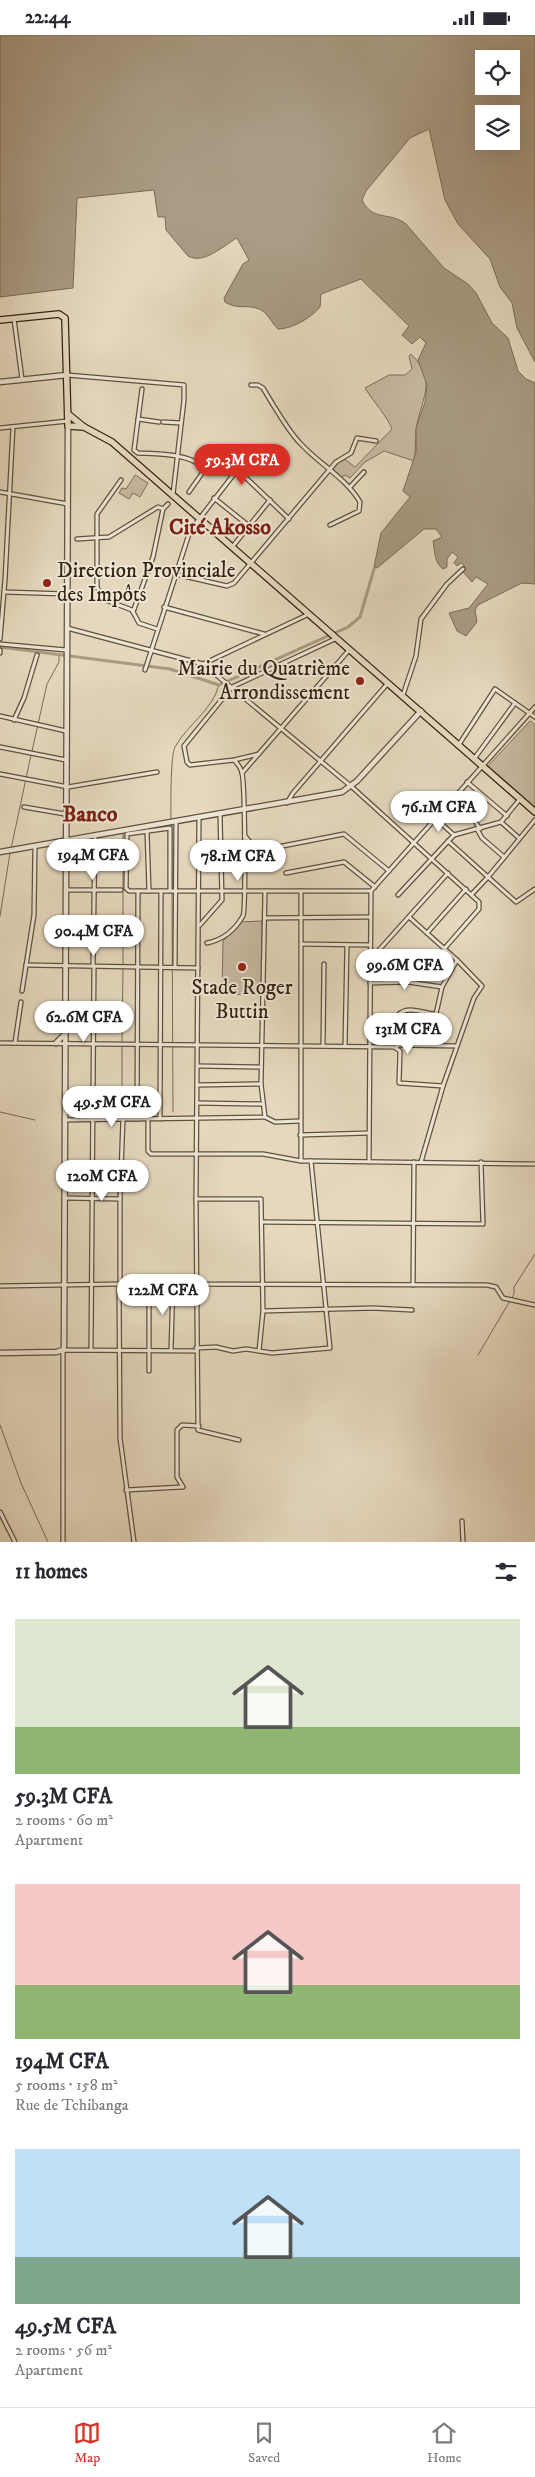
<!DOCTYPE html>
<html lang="en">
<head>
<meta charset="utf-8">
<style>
  :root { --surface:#fff; --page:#f7f7f7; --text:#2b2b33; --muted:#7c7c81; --line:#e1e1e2; --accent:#d93025 }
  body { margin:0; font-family:"IM FELL DW Pica",serif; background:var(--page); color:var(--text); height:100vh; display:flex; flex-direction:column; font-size:19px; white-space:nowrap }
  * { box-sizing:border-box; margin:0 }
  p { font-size:16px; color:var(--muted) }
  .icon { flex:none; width:28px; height:28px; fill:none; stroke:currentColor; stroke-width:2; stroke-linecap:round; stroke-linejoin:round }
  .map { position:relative; height:1507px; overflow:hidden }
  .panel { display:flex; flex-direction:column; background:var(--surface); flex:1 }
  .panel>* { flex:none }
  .buttons { position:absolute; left:475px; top:15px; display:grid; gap:10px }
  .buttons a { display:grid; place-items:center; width:45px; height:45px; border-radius:0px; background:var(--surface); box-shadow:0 5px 20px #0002; font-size:25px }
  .price { position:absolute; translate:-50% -42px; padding:0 11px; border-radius:18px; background:#fff; color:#222; font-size:16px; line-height:32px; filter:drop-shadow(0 1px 2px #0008) }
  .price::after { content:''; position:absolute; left:50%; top:30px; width:15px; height:11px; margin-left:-8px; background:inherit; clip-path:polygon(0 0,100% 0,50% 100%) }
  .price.on { background:var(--accent); color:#fff }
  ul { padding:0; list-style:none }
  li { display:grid; align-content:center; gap:10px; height:265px; padding:0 15px }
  li span { display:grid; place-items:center; height:155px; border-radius:0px; color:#555 }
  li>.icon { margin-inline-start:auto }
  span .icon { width:90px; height:90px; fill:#fffc; stroke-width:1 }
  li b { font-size:21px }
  h2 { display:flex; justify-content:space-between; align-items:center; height:60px; padding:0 15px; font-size:21px }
  .status { display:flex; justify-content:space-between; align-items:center; height:35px; padding:0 25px; background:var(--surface); direction:ltr }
  .status svg { height:14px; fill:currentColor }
  .tabs { display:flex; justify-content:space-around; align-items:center; height:70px; border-top:1px solid var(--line); background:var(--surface); font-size:14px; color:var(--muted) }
  .tabs a { display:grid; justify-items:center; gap:2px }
  .tabs .on { color:var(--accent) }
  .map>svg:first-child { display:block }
  .green { fill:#c7b9a1; stroke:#7e6e5a }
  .water { fill:#a99b84; stroke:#7a6b56; fill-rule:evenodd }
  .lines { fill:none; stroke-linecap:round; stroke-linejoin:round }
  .stream { stroke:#7a6b56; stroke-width:1 }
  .canal { stroke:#a99b84; stroke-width:3 }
  .minor-casing { stroke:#60513d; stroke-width:5.5 }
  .tertiary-casing { stroke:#60513d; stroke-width:7 }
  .primary-casing { stroke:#342412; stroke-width:8 }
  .minor { stroke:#eee6d5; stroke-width:3 }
  .tertiary { stroke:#eee6d5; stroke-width:4.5 }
  .primary { stroke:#e5d8be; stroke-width:5.5 }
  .poi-dot { fill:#8f2418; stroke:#eee6d5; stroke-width:2 }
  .labels { text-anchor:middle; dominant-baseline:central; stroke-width:4; stroke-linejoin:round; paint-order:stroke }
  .poi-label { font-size:21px; fill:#342412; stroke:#eee6d5; text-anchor:start }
  .neighbourhood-label { font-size:22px; font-weight:bold; fill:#7a1f14; stroke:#eee6d5 }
</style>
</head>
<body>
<div class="status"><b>22:44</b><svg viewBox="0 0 49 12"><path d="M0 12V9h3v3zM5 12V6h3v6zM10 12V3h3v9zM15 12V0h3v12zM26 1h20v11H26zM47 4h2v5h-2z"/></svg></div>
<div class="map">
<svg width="535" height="1507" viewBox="0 0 535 1507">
  <rect width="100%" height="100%" fill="#e5d8be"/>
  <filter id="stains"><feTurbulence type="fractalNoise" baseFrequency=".004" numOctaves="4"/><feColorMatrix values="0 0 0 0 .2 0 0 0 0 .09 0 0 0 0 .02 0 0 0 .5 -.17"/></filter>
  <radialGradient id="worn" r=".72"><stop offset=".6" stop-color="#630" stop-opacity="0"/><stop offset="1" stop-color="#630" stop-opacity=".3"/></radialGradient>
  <g class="green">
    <path d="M411,319C439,346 420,365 416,395C415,406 416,416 414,426L384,416L365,427L350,443L345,440L342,442L329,433L342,422L355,432L392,394C387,381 373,366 365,353L389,340H405L412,334L409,321Z"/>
    <polygon points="135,440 148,448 140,462 133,458 129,464 119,458 122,453 126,454"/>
    <polygon points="530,686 535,690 535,772 488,731"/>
    <polygon points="262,886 262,960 228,959 222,956 223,906 240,887"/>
  </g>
  <path class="water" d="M0,0H535V327L517,293L512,268L500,252L490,224L458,189L445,165L429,94L410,103L366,156L362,165C373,187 389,176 406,189L444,233L468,249L476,258L492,288L508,303L518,336L526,344L535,348V549L522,548L478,570L475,575L477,587L466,601L457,596L449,578L469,573L488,549L476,542L472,547L463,537L464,530L461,528L457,531L454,528L458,522L452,517L447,524V532L443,534C434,527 435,517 433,506L442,502L436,494H424L377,533L374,532L381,498L410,462L403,456L416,417V393L425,367L427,350L418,325L426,308L420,302L412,309L402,300L409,291L361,244L321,259L320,272C311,283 292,294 278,294C271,288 268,277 259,274C247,269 237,275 225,267L224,263L243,229L249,225L237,203C224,210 204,230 188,221L166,195L165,182H158L154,155L77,163L73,253L0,262ZM484,24H511V51H484ZM484,79H511V106H484Z"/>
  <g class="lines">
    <g class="stream">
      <polyline points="32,716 47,649 59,627 59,619"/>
      <polyline points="123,798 123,929"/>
      <polyline points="11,814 31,720"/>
      <path d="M172,854C172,831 168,726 175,712C187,690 212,676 219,650"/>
      <polyline points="172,858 173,1077"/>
      <polyline points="0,881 10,818"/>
      <polyline points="122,1007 123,933"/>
      <polyline points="0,1077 35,1085"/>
      <polyline points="122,1080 122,1011"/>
      <polyline points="478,1320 514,1259 514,1252 535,1219"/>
      <polyline points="0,1390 21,1448 48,1507"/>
    </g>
    <polyline class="canal" points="0,612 170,634 219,650 348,592 360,582 374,534"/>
    <defs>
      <g id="minor">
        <polyline points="14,284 22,344"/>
        <polyline points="67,340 184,350 184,365 173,459"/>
        <path d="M251,350H258L263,353C272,368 288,396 300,408C319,429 346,443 360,467L359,476L330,490"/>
        <path d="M142,354L134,415L138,418C153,419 200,418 203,437L189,457"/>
        <polyline points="138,384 159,387"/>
        <polyline points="163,387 181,388"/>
        <polyline points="0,393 68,386"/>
        <polyline points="121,445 97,479 97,552 103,564 132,575 139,588 157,594"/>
        <polyline points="350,452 364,437"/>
        <polyline points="0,457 68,469"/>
        <polyline points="214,463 249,491"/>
        <polyline points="77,504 109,502 158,472 163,474"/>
        <polyline points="233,511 270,465"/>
        <polyline points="175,539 227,551 234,548 336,427 351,418 357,403 376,406"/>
        <polyline points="4,557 67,559"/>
        <polyline points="164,572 264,599"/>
        <polyline points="133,577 153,522 163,474 168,469"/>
        <polyline points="67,593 203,629 352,752 479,867 479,874 444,914"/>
        <polyline points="0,604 5,545 13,392"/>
        <polyline points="0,609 66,615"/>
        <polyline points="0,618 0,615"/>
        <polyline points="203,629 309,579"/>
        <polyline points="145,635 190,496 234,439 240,437 289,484"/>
        <polyline points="403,660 416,621 421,584 447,549 463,534"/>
        <polyline points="0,681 66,696"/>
        <polyline points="14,685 24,663 37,620"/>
        <polyline points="458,711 495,654 535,682"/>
        <polyline points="0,712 66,725"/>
        <polyline points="259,719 234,725 190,730 187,727 184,711 232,652 337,603"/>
        <polyline points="474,724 515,668"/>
        <polyline points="242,738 350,614"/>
        <polyline points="0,739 68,752 157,737"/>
        <polyline points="467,747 507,781"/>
        <polyline points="451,765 473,783 480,794"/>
        <polyline points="287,768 293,758 388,648"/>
        <polyline points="24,772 65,779"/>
        <polyline points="199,783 196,1164 198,1395 239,1405"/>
        <polyline points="435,783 454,800"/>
        <polyline points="501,787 519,803"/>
        <polyline points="477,794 482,803 504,822"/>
        <polyline points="147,796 149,856"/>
        <polyline points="245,801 255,813 262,815 344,799 389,836"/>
        <polyline points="448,806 488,842 535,785"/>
        <polyline points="286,838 344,827 375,852"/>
        <polyline points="66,855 121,855"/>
        <path d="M170,856V793L127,799L126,853L129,856C210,856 290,856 371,856"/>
        <polyline points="472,859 488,842 516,867 535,854"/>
        <polyline points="398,860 454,800 501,787 520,764"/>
        <polyline points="409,882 457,925 482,951 474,963 443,1051 421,1127"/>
        <polyline points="265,883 370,882"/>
        <polyline points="200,890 222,865 220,779"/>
        <polyline points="427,898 466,854"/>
        <path d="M207,908C222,905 235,895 243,881C246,874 245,749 242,738C241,733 237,728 234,725"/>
        <polyline points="301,909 369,910"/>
        <polyline points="370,925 448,838"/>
        <polyline points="26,930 198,933"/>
        <polyline points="93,931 95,802"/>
        <polyline points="175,932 176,787"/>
        <polyline points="370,948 408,947 442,952"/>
        <polyline points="22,956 34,880 35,811"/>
        <polyline points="0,1008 394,1012 400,1016 399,1048 443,1051"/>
        <polyline points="15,1008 21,967"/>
        <polyline points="397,1010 457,1011"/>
        <polyline points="323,1011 324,929"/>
        <polyline points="345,1011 347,910"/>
        <path d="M397,1012L399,979C409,970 424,979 436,979L442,952L457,925"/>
        <polyline points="198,1031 261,1032"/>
        <polyline points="198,1050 261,1049"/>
        <polyline points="198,1068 262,1069"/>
        <polyline points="265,1082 275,1087 300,1086"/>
        <polyline points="137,1084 138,856"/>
        <polyline points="148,1084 148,1116 151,1119 263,1119 301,1126"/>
        <polyline points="160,1084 161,856"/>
        <polyline points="64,1085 265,1082 261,1049 265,856"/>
        <polyline points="300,1100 369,1098"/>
        <polyline points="311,1126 535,1129"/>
        <polyline points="369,1127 371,856 535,672"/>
        <polyline points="64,1163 120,1164"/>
        <polyline points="196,1164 261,1164 263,1276 259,1316"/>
        <polyline points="263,1187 483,1189 481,1127"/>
        <polyline points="119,1249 120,1403 134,1507"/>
        <polyline points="120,1249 120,1164 123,1084"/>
        <polyline points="413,1250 414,1127"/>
        <polyline points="0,1251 119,1249 487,1250 496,1252 503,1263 535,1270"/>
        <polyline points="263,1276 373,1273 412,1275"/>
        <polyline points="196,1313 216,1312 233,1316 246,1314 272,1318 330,1313 311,1126 301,1126 301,856"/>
        <polyline points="91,1315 94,931"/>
        <polyline points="171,1315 173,1249"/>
        <polyline points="149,1336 149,1249"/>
        <polyline points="183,1452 177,1442 177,1395 182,1390 199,1391"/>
        <polyline points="126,1455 182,1452"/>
        <polyline points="0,1477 15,1507"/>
        <polyline points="462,1486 463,1507"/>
        <polyline points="63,1507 63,1315 196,1316"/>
      </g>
      <g id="tertiary">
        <polyline points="0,347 67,340"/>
        <polyline points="0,817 342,757 357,746 421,676"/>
        <polyline points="56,1008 65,999"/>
        <polyline points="0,1318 56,1317 63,1315 64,1312 68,391"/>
      </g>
      <g id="primary">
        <polyline points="0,285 59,279 65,283 68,391 84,392 112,407 535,777"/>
        <polyline points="68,379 84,392"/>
      </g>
    </defs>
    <use href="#minor" class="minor-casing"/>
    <use href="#tertiary" class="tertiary-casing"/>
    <use href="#primary" class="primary-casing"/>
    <use href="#minor" class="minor"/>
    <use href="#tertiary" class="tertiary"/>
    <use href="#primary" class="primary"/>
  </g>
  <g class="poi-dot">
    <circle cx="47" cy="548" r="5"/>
    <circle cx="360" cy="646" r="5"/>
    <circle cx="242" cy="932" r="5"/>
  </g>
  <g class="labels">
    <g class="poi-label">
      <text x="57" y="536">Direction Provinciale<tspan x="57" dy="24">des Impôts</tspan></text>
      <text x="350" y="634" text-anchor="end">Mairie du Quatrième<tspan x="350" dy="24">Arrondissement</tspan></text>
      <text x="242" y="953" text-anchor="middle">Stade Roger<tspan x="242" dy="24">Buttin</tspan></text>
    </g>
    <g class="neighbourhood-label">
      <text x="220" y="492">Cité Akosso</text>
      <text x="90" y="779">Banco</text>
    </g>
  </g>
  <rect width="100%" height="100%" filter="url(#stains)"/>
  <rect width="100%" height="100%" fill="url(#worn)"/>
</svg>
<div class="buttons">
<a><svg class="icon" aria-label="locate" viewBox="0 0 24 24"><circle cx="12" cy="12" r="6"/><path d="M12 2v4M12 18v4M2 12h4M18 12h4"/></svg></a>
<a><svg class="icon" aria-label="layers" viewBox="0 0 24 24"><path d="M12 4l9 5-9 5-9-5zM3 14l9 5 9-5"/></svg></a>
</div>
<b class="price on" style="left:242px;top:451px">59.3M CFA</b>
<b class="price" style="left:439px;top:798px">76.1M CFA</b>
<b class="price" style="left:93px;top:846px">194M CFA</b>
<b class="price" style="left:238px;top:847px">78.1M CFA</b>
<b class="price" style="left:94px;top:922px">90.4M CFA</b>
<b class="price" style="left:405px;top:956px">99.6M CFA</b>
<b class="price" style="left:84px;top:1008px">62.6M CFA</b>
<b class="price" style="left:408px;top:1020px">131M CFA</b>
<b class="price" style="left:112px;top:1093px">49.5M CFA</b>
<b class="price" style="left:102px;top:1167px">120M CFA</b>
<b class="price" style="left:163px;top:1281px">122M CFA</b>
</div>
<section class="panel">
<h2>11 homes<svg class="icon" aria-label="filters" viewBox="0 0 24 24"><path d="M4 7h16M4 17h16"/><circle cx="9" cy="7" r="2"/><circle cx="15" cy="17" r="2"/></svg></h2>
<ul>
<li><span style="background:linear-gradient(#dfe7d0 70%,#8fb573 0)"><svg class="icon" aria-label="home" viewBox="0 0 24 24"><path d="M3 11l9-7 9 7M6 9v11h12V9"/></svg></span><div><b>59.3M CFA</b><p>2 rooms · 60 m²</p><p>Apartment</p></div></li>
<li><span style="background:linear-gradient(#f6c9c9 65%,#8fb573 0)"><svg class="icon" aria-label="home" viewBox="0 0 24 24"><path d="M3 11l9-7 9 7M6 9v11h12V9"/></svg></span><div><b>194M CFA</b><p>5 rooms · 158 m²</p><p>Rue de Tchibanga</p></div></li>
<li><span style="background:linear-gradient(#bfe0f5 70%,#7fa58c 0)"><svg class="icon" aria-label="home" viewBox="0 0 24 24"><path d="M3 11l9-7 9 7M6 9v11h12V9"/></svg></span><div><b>49.5M CFA</b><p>2 rooms · 56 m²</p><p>Apartment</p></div></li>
</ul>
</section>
<nav class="tabs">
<a class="on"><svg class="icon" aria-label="map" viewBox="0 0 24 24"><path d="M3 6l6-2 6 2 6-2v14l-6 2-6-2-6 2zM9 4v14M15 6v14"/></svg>Map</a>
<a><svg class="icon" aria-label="saved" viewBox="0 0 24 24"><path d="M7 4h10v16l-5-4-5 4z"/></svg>Saved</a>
<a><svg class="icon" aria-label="home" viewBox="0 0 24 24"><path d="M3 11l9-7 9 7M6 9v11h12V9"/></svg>Home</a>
</nav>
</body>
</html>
